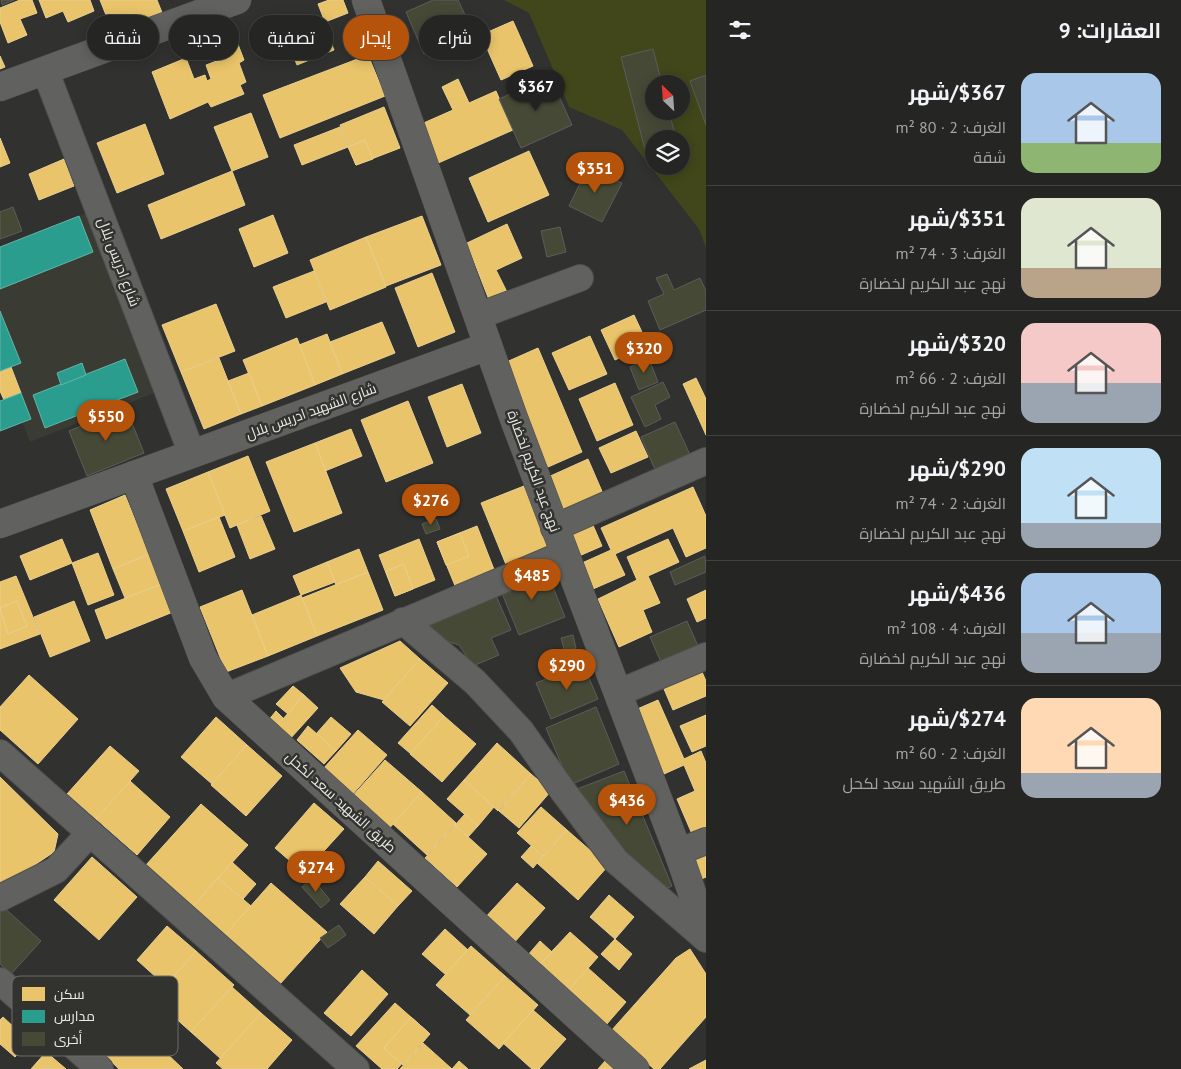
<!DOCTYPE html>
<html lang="ar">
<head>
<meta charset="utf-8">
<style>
  :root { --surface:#252524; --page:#313131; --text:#f1f3f6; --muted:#a3a5a6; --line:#424241; --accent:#b45309 }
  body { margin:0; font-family:"PT Sans",Cairo,sans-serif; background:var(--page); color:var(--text); direction:rtl; height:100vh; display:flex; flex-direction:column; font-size:19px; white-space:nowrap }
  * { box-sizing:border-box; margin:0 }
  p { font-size:16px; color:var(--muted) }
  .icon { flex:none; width:28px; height:28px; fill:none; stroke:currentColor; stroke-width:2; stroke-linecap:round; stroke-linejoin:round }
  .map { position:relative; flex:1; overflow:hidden; direction:ltr }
  .drawer { display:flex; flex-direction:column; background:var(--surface); width:475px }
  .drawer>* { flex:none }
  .banner { position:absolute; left:15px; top:15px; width:475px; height:45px; direction:rtl; display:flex; gap:10px }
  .needle { width:32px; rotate:335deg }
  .fabs { position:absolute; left:645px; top:75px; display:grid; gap:10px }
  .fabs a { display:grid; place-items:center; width:45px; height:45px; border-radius:50%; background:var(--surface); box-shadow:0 2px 12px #0003,0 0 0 1px var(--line); font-size:25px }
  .price { position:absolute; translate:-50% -42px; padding:0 11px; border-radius:18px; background:var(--accent); color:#fff; font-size:16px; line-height:32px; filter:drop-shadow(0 1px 2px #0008) }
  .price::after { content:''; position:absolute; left:50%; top:30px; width:15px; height:11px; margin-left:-8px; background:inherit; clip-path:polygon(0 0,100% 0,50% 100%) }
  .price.on { background:#222; color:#fff }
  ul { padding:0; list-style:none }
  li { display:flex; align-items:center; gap:15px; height:125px; padding:0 20px }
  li+li { border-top:1px solid var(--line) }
  li span { display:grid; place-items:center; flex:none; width:140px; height:100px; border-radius:15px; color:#555 }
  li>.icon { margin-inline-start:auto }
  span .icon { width:60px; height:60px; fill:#fffc; stroke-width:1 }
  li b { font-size:21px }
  h2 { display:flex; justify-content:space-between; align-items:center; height:60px; padding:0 20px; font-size:21px }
  .chip { padding:0 18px; border-radius:22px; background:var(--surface); box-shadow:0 2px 12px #0003,0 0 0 1px var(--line); font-size:18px; line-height:45px }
  .chip.on { background:var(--accent); color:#fff }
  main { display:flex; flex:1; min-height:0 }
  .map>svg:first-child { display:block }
  .built { fill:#3a3b33 }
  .pitch { fill:#41471a; fill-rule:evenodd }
  .homes { fill:#e9c46a; stroke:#ead090 }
  .schools { fill:#2a9d8f; stroke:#64b4aa }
  .building { fill:#474937; stroke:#5c5c5b }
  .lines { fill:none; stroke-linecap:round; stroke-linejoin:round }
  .minor-casing { stroke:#50504f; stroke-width:28 }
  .secondary-casing { stroke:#50504f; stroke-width:29 }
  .minor { stroke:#616160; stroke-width:26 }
  .secondary { stroke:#616160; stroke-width:28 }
  .labels { text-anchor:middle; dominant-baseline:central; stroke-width:5; stroke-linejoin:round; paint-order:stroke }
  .street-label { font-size:14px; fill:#ebebe9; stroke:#32322f }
  .key { fill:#32322f; stroke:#6a6a67; stroke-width:1 }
  .key-label { font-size:14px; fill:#ebebe9 }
</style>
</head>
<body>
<main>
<section class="drawer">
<h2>العقارات: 9<svg class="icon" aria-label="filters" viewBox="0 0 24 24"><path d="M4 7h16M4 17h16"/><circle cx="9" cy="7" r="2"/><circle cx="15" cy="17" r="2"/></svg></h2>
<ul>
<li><span style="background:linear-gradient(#a9c7e8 70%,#8fb573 0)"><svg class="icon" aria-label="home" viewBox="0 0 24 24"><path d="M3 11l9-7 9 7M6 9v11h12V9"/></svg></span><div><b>$367/شهر</b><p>الغرف: 2 · 80 m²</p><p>شقة</p></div></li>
<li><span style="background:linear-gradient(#dfe7d0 70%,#b9a48a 0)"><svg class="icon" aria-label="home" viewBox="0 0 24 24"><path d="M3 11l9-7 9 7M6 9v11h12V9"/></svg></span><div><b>$351/شهر</b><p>الغرف: 3 · 74 m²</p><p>نهج عبد الكريم لخضارة</p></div></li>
<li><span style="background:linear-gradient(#f6c9c9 60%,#9aa5b1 0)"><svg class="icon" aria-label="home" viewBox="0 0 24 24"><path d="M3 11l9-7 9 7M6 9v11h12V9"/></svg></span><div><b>$320/شهر</b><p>الغرف: 2 · 66 m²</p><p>نهج عبد الكريم لخضارة</p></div></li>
<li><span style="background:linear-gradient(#bfe0f5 75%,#9aa5b1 0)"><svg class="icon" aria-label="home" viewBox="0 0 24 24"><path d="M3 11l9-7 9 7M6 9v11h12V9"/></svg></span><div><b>$290/شهر</b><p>الغرف: 2 · 74 m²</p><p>نهج عبد الكريم لخضارة</p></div></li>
<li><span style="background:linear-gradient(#a9c7e8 60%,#9aa5b1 0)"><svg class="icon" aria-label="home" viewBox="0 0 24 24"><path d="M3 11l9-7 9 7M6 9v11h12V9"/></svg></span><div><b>$436/شهر</b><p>الغرف: 4 · 108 m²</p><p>نهج عبد الكريم لخضارة</p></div></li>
<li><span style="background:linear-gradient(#ffd9b3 75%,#9aa5b1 0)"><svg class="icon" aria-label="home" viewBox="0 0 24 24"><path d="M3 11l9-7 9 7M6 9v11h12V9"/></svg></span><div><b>$274/شهر</b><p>الغرف: 2 · 60 m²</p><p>طريق الشهيد سعد لكحل</p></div></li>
</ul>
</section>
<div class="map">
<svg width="706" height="1069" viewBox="0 0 706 1069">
  <rect width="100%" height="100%" fill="#313130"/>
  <polygon class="built" points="86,213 157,392 30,442 0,365 0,247"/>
  <path class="pitch" d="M504,0H706V248L699,229L622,130L569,107L529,13ZM654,84H681V111H654ZM654,139H681V166H654Z"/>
  <g class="homes">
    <polygon points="20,0 32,0 37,13 20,19 27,35 8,43 0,22 0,8"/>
    <polygon points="39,0 90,0 94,11 68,22 63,11 46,18"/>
    <polygon points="100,0 157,0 163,15 135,26 131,17 110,25"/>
    <polygon points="329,0 343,0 348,13 325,22 318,4"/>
    <polygon points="513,21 533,66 501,80 481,35"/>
    <polygon points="323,23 334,50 297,65 286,37"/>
    <polygon points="234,34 244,60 239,63 246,82 240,85 244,94 211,107 208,102 170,119 152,72 186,58 194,79 205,75 207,81 211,79 206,65 222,59 215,41"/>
    <polygon points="368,55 385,96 280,138 263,95"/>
    <polygon points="0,56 5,67 0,69"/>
    <polygon points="458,79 469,103 496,91 513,130 436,164 419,125 453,110 442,87"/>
    <polygon points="384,107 400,148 356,165 340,125"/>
    <polygon points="251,113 268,157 232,171 214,127"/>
    <polygon points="145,124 164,174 117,193 97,143"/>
    <polygon points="340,127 348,147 302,165 294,145"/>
    <polygon points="0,138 10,163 0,167"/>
    <polygon points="365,140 373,159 356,165 348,147"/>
    <polygon points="529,151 549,195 488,222 469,178"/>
    <polygon points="64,159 74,186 39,200 29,174"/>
    <polygon points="232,171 245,205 161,239 148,205"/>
    <polygon points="273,215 288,253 254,267 239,229"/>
    <polygon points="422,216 441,265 386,286 366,237"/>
    <polygon points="507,224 522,258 496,270 510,298 491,305 467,243"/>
    <polygon points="366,237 386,287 330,310 310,260"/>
    <polygon points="314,271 326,302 286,318 273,287"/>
    <polygon points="432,273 455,332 418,347 395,288"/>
    <polygon points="216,304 235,351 181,372 162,325"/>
    <polygon points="634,315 648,345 615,360 601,330"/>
    <polygon points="382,322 395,353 342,374 330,342"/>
    <polygon points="327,334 342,374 315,385 299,345"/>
    <polygon points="590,336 607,374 569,390 552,353"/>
    <polygon points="297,338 315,385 262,406 243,360"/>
    <polygon points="538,348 582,452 548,467 502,364"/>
    <polygon points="219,358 241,414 204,429 181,372"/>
    <polygon points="11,367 21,393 4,400 0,391 0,372"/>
    <polygon points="249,373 262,406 241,414 228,381"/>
    <polygon points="696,378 706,399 706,435 683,384"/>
    <polygon points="615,383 633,425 597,441 579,399"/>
    <polygon points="462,384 481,433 447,447 428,397"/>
    <polygon points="408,401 433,463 386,482 361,420"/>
    <polygon points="351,429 362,456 325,471 315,443"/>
    <polygon points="636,431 648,457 611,473 599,448"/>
    <polygon points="315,443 342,513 294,532 266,462"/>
    <polygon points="248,456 270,511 230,528 208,472"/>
    <polygon points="588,459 604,496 562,515 546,478"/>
    <polygon points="208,472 225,515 183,531 166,489"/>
    <polygon points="524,486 549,550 507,567 481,503"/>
    <polygon points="693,487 706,516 706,548 686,557 673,528 615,554 625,575 593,589 582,563 611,550 601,528"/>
    <polygon points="125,495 149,554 113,569 90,510"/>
    <polygon points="261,516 275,549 250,559 237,525"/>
    <polygon points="219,517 235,557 199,572 183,531"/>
    <polygon points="592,523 602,546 579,556 569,533"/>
    <polygon points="477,526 495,572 456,588 437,542"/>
    <polygon points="460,533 469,556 446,565 437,542"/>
    <polygon points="62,539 72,563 30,580 20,556"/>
    <polygon points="419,539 435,580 395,596 379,555"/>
    <polygon points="668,539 679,562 648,576 660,603 643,610 652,632 619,647 598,599 637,580 627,557"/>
    <polygon points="359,549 368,572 336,585 327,562"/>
    <polygon points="98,553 114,595 88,605 72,563"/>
    <polygon points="150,554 162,584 125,598 113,569"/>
    <polygon points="327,562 335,582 301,595 293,576"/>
    <polygon points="404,564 413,589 395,596 386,571"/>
    <polygon points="368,572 383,610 317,636 302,598"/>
    <polygon points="16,576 40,634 0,649 0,582"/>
    <polygon points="162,584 173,612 106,639 95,610"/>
    <polygon points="242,590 268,656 226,672 200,607"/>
    <polygon points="706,590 706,618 697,622 687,599"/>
    <polygon points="301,595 317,636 268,656 252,615"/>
    <polygon points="17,601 27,626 8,634 0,608"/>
    <polygon points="74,601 90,641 50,657 34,617"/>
    <polygon points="400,641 420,659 384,700 356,692 340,668"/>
    <polygon points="420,659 448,683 410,726 382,702"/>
    <polygon points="702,672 706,681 706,696 673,710 664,689"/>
    <polygon points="29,675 78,719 38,764 0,730 0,707"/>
    <polygon points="293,686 304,695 288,714 276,704"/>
    <polygon points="304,695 318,708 289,740 275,728"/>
    <polygon points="658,700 684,759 701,751 706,763 706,836 695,841 677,799 695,791 684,765 664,774 635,710"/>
    <polygon points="432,705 444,716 411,754 398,743"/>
    <polygon points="276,711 283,718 275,728 268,721"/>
    <polygon points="706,715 706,746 692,752 680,726"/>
    <polygon points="444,716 476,744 442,782 410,754"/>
    <polygon points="216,717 247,745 212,784 181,757"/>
    <polygon points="331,717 351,734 336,751 316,734"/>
    <polygon points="308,726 336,751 324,764 297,740"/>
    <polygon points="358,730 387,755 352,795 323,769"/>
    <polygon points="497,743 531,774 498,811 464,780"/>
    <polygon points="247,745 282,776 246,816 211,785"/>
    <polygon points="110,746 139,771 96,819 67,794"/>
    <polygon points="385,760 422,792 386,832 350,799"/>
    <polygon points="531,774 551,791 519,828 499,811"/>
    <polygon points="0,777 58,834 54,852 0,888"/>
    <polygon points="464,780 494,807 478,826 447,799"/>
    <polygon points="130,781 170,817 137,855 96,819"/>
    <polygon points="422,792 456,823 427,855 393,824"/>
    <polygon points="314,803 344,829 304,873 275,848"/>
    <polygon points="201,804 248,845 193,906 146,865"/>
    <polygon points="541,807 567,830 543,856 517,833"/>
    <polygon points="465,814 478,826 468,837 455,825"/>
    <polygon points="455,825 487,854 457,887 425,858"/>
    <polygon points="567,830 608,866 578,900 537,863"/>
    <polygon points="531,846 543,856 533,868 521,857"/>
    <polygon points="706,848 706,877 697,881 686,856"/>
    <polygon points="92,857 137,897 99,940 54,900"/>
    <polygon points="378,861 412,891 398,906 365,877"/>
    <polygon points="232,862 256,884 243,899 218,878"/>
    <polygon points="365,877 398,906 374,934 340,904"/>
    <polygon points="218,878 251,906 225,935 193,906"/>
    <polygon points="271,883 327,932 280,984 225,935"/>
    <polygon points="517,883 545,908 512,945 483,920"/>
    <polygon points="609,895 634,917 615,939 590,917"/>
    <polygon points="167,926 196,951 166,986 137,960"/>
    <polygon points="445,929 468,950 446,975 422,954"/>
    <polygon points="570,932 598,957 568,991 539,965"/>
    <polygon points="615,939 632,954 619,970 601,954"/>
    <polygon points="540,941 552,952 539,965 528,955"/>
    <polygon points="471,946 505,976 470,1015 436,985"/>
    <polygon points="690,949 706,974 706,1017 660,1069 654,1069 611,1031 676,958"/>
    <polygon points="196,951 234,985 191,1032 154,999"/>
    <polygon points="588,968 626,1002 606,1025 568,991"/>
    <polygon points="362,970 388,994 351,1036 324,1013"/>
    <polygon points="505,976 538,1005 499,1049 466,1020"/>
    <polygon points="232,987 261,1013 221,1059 191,1032"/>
    <polygon points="78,994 92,1007 100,998 114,1012 118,1007 183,1069 119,1069 72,1024 75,1022 62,1010"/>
    <polygon points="395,1003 429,1033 397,1069 382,1069 356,1046"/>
    <polygon points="533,1010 566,1039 539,1069 532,1069 503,1043"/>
    <polygon points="261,1013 292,1040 267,1069 223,1069 216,1063"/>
    <polygon points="3,1017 29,1041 15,1057 0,1044 0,1020"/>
    <polygon points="411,1017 430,1034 403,1065 384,1048"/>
    <polygon points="423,1043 452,1069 400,1069"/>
    <polygon points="46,1052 66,1069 31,1069"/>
    <polygon points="606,1060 616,1069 598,1069"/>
    <polygon points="706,1060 706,1069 689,1069"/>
    <polygon points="459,1061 468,1069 452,1069"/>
  </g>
  <g class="schools">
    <polygon points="79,216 93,252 0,289 0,247"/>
    <polygon points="0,311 21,363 0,371"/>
    <polygon points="125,359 138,392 45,428 33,395"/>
    <polygon points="82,363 86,375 61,385 57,373"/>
    <polygon points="21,393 31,419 0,431 0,401"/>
  </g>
  <g class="building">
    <polygon points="1,0 14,0 2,5"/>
    <polygon points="433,0 458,0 473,32 424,54 406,12"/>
    <polygon points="653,49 662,84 654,84 654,111 669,111 676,139 654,139 654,164 649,165 621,57"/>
    <polygon points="706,75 706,125 690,81"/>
    <polygon points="550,76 572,125 521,148 499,99"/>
    <polygon points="588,167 622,183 602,222 569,206"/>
    <polygon points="13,207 22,231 0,239 0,212"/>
    <polygon points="560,227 566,252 547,257 541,231"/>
    <polygon points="667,274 674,290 700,278 706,291 706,310 660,330 648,301 664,294 656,278"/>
    <polygon points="649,359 658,382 639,390 630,367"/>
    <polygon points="663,382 670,397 655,405 661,419 645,427 631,397"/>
    <polygon points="126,408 144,453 87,476 69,431"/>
    <polygon points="675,422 691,457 656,472 641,437"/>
    <polygon points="436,519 440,529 426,534 422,524"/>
    <polygon points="705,556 706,572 675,585 670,572"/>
    <polygon points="545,567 565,617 519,635 499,586"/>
    <polygon points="494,591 511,630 491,638 499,655 473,666 459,645 443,640 423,618"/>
    <polygon points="687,621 698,646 661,662 650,637"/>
    <polygon points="573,635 576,648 565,652 561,638"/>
    <polygon points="583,664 598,699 551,719 536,683"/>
    <polygon points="596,707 619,764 570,785 546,728"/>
    <polygon points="624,771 672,886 656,893 577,789"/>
    <polygon points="312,878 330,900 321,908 302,887"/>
    <polygon points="0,904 41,941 11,974 0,964"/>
    <polygon points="339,925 346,935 328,948 320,938"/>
  </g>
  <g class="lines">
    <defs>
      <g id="minor">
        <polyline points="45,70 192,454"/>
        <polyline points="478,316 580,278"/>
        <polyline points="554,528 706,461"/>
        <polyline points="403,621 475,682 521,731 563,791 616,861 706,939"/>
        <polyline points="618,693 706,656"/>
        <polyline points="226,697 564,554"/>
        <polyline points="0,753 356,1069"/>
        <polyline points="678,852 706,841"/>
        <polyline points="0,898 56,870 90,833"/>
        <polyline points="0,981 100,1069"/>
      </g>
      <g id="secondary">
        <polyline points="366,0 514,419 678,852 706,933"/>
        <polyline points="0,87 237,0"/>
        <polyline points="134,475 203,658 226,697 635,1069"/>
        <polyline points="0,524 488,346"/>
      </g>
    </defs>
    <use href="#minor" class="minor-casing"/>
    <use href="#secondary" class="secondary-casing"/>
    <use href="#minor" class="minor"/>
    <use href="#secondary" class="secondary"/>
  </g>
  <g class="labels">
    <g class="street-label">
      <text transform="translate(119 262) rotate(69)">شارع ادريس بلال</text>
      <text transform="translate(311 411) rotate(-20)">شارع الشهيد ادريس بلال</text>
      <text transform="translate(534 471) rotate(70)">نهج عبد الكريم لخضارة</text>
      <text transform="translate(341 802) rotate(42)">طريق الشهيد سعد لكحل</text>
    </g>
  </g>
  <rect x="12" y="976" width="166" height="80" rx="8" class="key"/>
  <rect x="22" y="987" width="23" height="14" fill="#e9c46a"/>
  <rect x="22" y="1010" width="23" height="13" fill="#2a9d8f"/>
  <rect x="22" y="1032" width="23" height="14" fill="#474937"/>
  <g class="key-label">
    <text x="54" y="999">سكن</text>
    <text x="54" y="1021">مدارس</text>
    <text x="54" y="1044">أخرى</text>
  </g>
</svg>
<div class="fabs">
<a><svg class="needle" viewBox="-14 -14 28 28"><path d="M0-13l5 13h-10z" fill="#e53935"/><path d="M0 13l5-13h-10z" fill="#a3a5a6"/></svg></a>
<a><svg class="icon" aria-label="layers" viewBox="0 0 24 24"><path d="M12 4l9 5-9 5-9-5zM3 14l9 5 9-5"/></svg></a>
</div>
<b class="price on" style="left:536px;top:112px">$367</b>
<b class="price" style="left:595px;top:194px">$351</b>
<b class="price" style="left:644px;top:374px">$320</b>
<b class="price" style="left:106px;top:442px">$550</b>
<b class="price" style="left:431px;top:526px">$276</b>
<b class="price" style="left:532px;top:601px">$485</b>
<b class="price" style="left:567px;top:691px">$290</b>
<b class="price" style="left:627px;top:826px">$436</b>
<b class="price" style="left:316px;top:893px">$274</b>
<div class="banner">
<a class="chip">شراء</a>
<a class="chip on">إيجار</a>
<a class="chip">تصفية</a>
<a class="chip">جديد</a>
<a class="chip">شقة</a>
</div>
</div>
</main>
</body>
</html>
